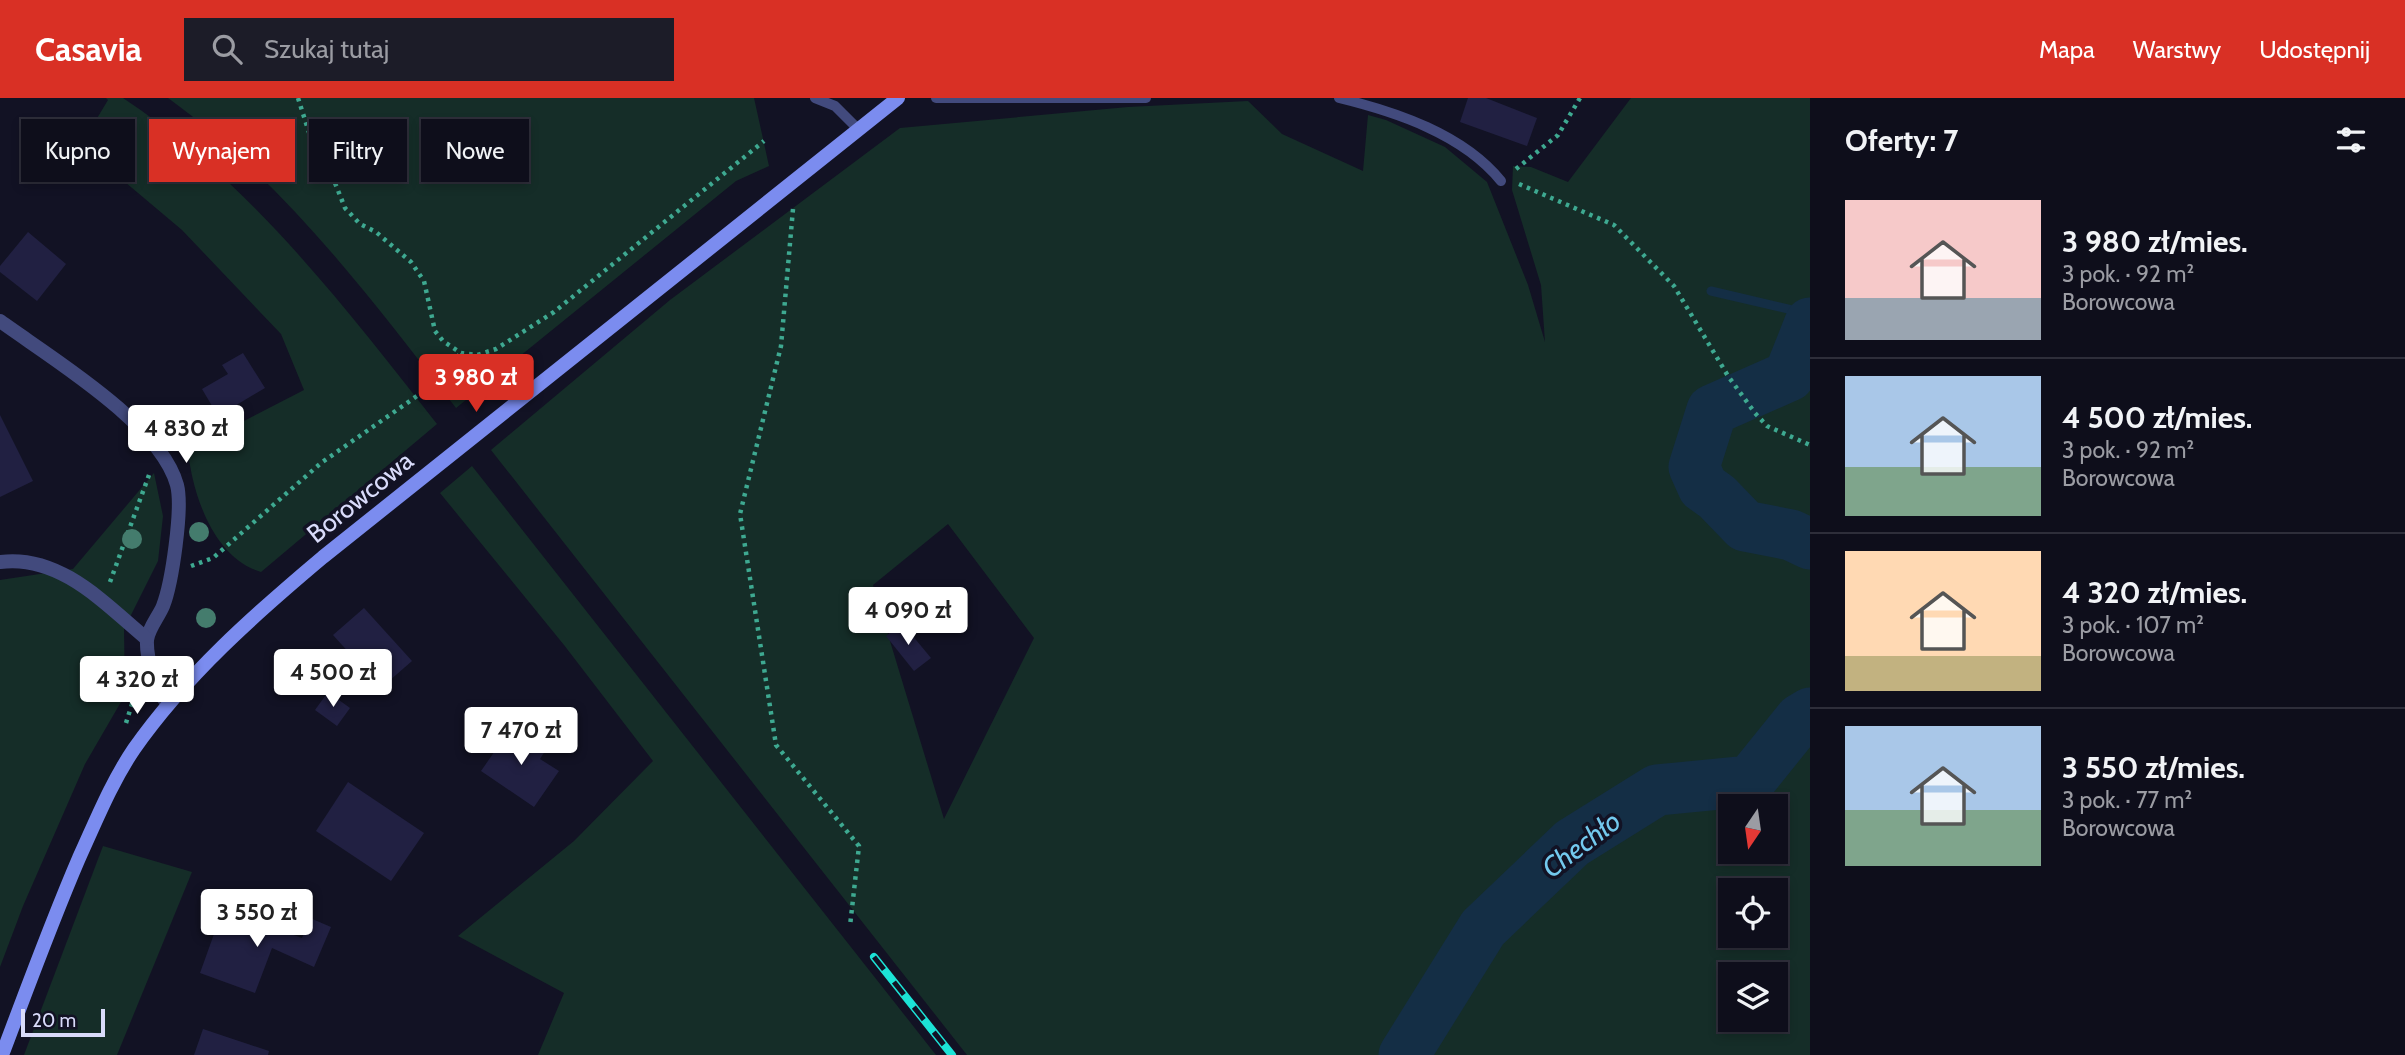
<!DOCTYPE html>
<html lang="pl">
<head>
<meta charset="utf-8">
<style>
  :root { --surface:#0e0e1b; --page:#1c1c28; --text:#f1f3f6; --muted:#9b9ca3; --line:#2e2e3a; --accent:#d93025 }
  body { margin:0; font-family:Cabin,sans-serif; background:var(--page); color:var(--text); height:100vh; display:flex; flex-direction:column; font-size:26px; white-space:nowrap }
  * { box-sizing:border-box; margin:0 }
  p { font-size:23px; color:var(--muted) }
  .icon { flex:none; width:38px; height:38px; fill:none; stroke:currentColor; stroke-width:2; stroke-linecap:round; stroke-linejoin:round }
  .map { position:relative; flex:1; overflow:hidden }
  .details { display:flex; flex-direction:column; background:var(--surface); width:595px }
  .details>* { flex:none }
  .banner { position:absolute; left:21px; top:21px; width:665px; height:63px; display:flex; gap:14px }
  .needle { width:46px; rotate:193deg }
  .fabs { position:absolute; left:1718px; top:696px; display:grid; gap:14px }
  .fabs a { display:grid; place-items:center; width:70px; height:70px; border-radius:0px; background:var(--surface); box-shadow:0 4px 10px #0003,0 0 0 2px var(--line); font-size:35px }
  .scale { position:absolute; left:21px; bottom:18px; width:84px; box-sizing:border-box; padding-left:7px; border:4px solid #d9dbfa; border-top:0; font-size:19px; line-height:24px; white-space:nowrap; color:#d9dbfa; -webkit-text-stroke:5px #121224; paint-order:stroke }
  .price { position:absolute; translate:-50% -60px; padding:0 16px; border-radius:7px; background:#fff; color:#222; font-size:23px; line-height:46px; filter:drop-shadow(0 2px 4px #0008) }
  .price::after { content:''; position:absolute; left:50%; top:42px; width:21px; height:16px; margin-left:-10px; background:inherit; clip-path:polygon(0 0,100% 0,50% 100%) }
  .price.active { background:var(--accent); color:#fff }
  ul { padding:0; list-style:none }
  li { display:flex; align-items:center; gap:21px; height:175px; padding:0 35px }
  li+li { border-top:2px solid var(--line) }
  li span { display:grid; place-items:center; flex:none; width:196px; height:140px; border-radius:0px; color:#555 }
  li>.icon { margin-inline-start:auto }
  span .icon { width:84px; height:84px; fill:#fffc; stroke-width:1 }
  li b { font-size:30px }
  h2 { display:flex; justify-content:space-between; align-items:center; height:84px; padding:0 35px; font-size:30px }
  .chip { padding:0 24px; border-radius:0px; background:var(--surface); box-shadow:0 4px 10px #0003,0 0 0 2px var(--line); font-size:24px; line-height:63px }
  .chip.active { background:var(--accent); color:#fff }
  header { display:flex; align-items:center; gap:42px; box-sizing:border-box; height:98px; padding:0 35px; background:var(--accent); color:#fff }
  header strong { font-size:33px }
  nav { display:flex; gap:38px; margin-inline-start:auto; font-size:24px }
  .search { width:490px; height:63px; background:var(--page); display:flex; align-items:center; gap:18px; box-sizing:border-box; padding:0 24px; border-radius:0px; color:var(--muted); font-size:26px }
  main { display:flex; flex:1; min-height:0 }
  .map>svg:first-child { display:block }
  .green { fill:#152d28; fill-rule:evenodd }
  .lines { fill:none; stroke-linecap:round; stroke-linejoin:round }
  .stream { stroke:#142e45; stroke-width:9 }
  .river { stroke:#142e45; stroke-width:51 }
  .building { fill:#212042 }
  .path { stroke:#3ea991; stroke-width:4.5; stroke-dasharray:3.5 5; stroke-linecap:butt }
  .lane { stroke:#424a7d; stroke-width:10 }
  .street { stroke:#424a7d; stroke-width:14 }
  .secondary { stroke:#7b8cef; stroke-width:14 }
  .rail-casing { stroke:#1ce3d6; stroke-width:8 }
  .rail { stroke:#121224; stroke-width:5; stroke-dasharray:16; stroke-linecap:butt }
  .tree { fill:#447c6d }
  .labels { text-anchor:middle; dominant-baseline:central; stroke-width:7; stroke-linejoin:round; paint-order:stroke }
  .street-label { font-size:26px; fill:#d9dbfa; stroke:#121224 }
  .water-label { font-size:28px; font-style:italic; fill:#73c9ee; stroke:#121224 }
</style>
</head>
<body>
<header>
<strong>Casavia</strong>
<div class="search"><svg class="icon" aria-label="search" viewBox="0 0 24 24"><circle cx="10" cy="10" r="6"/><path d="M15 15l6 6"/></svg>Szukaj tutaj</div>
<nav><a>Mapa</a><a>Warstwy</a><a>Udostępnij</a></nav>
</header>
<main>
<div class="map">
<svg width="1810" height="957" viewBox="0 0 1810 957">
  <rect width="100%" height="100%" fill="#121224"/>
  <g class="green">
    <path d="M106,0H123C250,84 344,208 437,326L261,474C213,460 192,395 188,352L304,292L281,236L182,132L81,47L108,2Z"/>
    <path d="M168,0H754L769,68L736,83L456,310C368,197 285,85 168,0Z"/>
    <path d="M1631,0H1810V957H967L491,352L670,202L900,30L1128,9L1248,3L1282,36L1363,73L1368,17L1386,22L1445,49L1487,84L1528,187L1545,244L1541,187L1512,92L1513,68L1531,69L1568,84ZM948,426L1034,540L944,721L873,487ZM1731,709H1776V754H1731ZM1731,793H1776V838H1731ZM1731,877H1776V922H1731Z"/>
    <polygon points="472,368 936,957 538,957 564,895 458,838 574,743 653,663 564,547 440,395"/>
    <polygon points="154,375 163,418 158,463 124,531 125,597 85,666 23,808 0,869 0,482 73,471"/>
    <polygon points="103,748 192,774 117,957 24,957"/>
  </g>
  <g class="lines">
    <polyline class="stream" points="1711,193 1810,216"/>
    <g class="river">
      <polyline points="1810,225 1789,278 1712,312 1694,369 1703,389 1717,399 1745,428 1791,437 1810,446"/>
      <polyline points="1404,957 1483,830 1572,745 1657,692 1750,683 1800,621 1810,615"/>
    </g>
  </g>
  <g class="building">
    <polygon points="1468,0 1486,0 1537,20 1527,48 1460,24"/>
    <polygon points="28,134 66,166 37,203 0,174 0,168"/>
    <polygon points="243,255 265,290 218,318 202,291 228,276 222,267"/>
    <polygon points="0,317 33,383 0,399"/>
    <polygon points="364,510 412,563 381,590 333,537"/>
    <polygon points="902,525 931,560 914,573 886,538"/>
    <polygon points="328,594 350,610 337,628 315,612"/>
    <polygon points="513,627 547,650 540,661 559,673 534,709 481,673"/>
    <polygon points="348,684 424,735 391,783 316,733"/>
    <polygon points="223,811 302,840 310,820 331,829 314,869 272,850 255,895 200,875"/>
    <polygon points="203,931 269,953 268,957 194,957"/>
  </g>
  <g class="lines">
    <g class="path">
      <polyline points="298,0 313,47 331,75 345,110 360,126 376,134 411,164 424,183 435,233 443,243 461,255 477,257 496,251 554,214 764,43"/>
      <polyline points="1516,71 1558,37 1580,0"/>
      <polyline points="1519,86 1614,127 1674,188 1728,278 1755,315 1767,328 1810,347"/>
      <polyline points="793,111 781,248 740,416 776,647 859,748 850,828"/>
      <polyline points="191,468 213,460 321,365 427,291 461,255"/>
      <polyline points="110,484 149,377"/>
      <polyline points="126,625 136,593"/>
    </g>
    <g class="lane">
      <polyline points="815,0 835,8 859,32"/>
      <polyline points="936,0 1146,0"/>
      <path d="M1339,0C1396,14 1463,36 1501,83"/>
    </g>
    <g class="street">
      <path d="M0,223C51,260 160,325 177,387C183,410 172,485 163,508C159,518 148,531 147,542C146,560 156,593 168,606"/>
      <path d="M0,464C60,456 105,506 147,541"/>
    </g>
    <path class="secondary" d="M2,957C27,891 51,825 79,760C96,723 111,685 134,651C186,577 254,517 323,459L898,0"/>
    <defs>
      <polyline id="rail" points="874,859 952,957"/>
    </defs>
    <use href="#rail" class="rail-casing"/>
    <use href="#rail" class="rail"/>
  </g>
  <g class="tree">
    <circle cx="199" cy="434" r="10"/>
    <circle cx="132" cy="441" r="10"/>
    <circle cx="206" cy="520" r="10"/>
  </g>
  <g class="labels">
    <g class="street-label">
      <text transform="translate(360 399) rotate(-39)">Borowcowa</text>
    </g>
    <g class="water-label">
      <text transform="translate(1581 746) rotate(-37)">Chechło</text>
    </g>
  </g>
</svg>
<div class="fabs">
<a><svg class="needle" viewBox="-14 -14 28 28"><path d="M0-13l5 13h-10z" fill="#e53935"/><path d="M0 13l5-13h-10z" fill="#9b9ca3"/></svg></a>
<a><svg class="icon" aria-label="locate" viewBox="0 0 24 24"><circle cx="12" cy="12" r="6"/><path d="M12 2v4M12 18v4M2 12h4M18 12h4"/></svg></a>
<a><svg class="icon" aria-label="layers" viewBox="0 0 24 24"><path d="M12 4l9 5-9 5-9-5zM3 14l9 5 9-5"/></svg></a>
</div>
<div class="scale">20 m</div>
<b class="price active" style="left:476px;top:316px">3 980 zł</b>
<b class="price" style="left:186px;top:367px">4 830 zł</b>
<b class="price" style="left:908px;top:549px">4 090 zł</b>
<b class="price" style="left:333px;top:611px">4 500 zł</b>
<b class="price" style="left:137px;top:618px">4 320 zł</b>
<b class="price" style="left:521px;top:669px">7 470 zł</b>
<b class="price" style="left:257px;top:851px">3 550 zł</b>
<div class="banner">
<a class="chip">Kupno</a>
<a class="chip active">Wynajem</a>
<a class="chip">Filtry</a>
<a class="chip">Nowe</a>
</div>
</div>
<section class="details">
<h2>Oferty: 7<svg class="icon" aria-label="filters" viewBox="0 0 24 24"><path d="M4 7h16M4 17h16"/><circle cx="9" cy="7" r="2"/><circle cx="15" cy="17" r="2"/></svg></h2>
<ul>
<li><span style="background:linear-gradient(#f6c9c9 70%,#9aa5b1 0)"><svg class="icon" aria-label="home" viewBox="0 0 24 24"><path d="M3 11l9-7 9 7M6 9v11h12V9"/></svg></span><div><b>3 980 zł/mies.</b><p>3 pok. · 92 m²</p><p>Borowcowa</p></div></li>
<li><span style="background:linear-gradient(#a9c7e8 65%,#7fa58c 0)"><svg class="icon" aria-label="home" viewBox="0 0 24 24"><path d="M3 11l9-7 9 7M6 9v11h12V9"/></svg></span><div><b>4 500 zł/mies.</b><p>3 pok. · 92 m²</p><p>Borowcowa</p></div></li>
<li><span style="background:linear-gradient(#ffd9b3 75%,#c2b280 0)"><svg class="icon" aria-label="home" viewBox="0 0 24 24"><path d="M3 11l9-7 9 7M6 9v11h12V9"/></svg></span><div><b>4 320 zł/mies.</b><p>3 pok. · 107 m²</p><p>Borowcowa</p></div></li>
<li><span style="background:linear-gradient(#a9c7e8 60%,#7fa58c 0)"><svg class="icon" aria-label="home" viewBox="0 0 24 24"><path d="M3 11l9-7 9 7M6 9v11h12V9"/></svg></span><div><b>3 550 zł/mies.</b><p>3 pok. · 77 m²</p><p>Borowcowa</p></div></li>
</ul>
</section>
</main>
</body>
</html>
